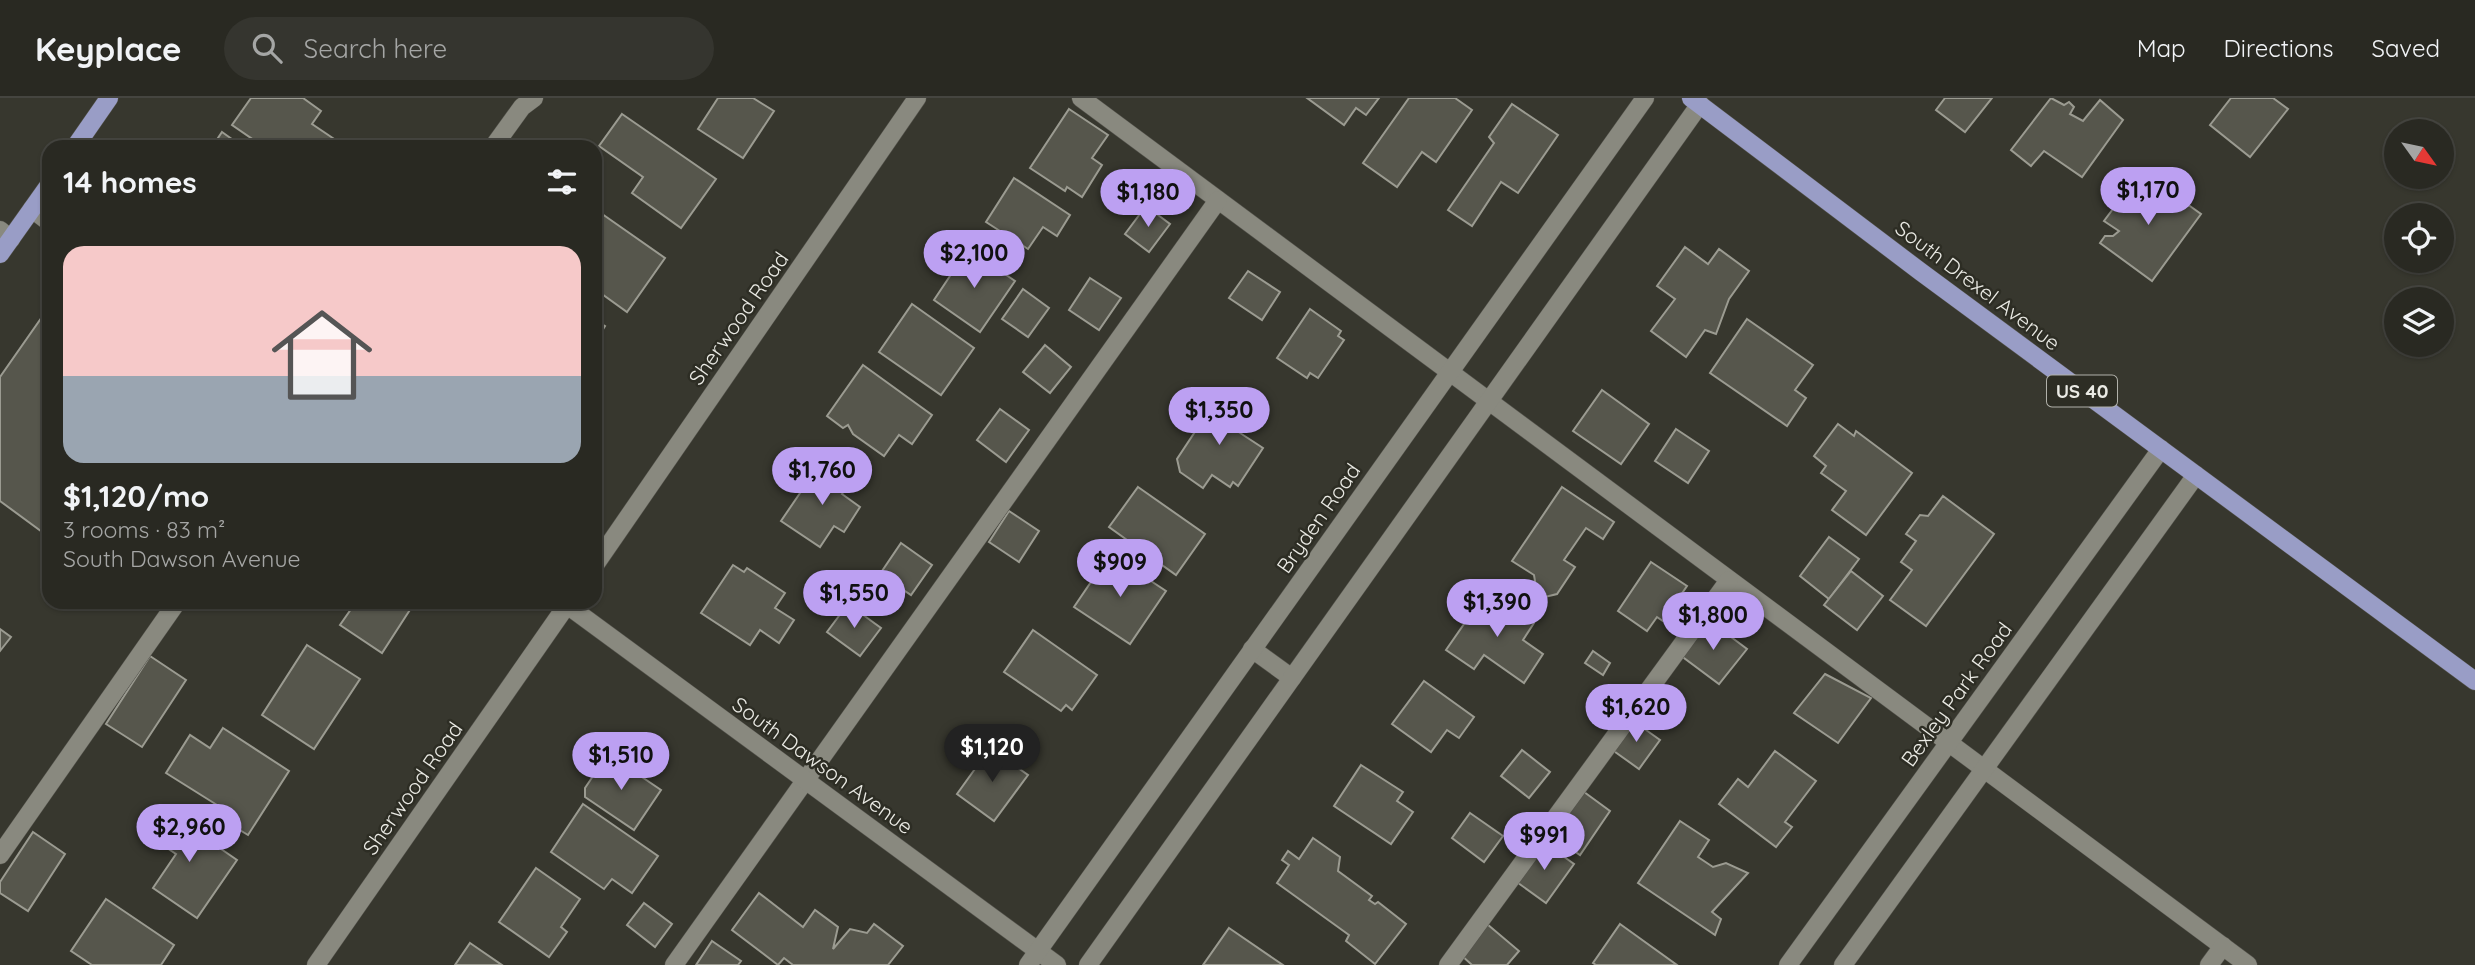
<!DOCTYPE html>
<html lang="en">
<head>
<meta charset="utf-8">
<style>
  :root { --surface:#292922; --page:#35352f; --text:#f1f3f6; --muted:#a5a6a5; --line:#454540; --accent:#bca0f2 }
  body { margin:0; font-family:Quicksand,sans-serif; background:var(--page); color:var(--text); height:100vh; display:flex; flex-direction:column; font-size:26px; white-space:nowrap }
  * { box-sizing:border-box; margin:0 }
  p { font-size:23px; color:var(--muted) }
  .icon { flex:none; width:38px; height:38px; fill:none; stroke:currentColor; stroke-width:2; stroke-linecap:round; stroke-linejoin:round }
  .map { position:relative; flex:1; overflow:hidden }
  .drawer { position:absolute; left:42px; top:42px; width:560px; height:469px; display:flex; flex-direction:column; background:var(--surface); border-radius:21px; box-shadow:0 2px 5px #0004,0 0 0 2px var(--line) }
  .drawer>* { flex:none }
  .needle { width:46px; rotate:123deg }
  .tools { position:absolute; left:2384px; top:21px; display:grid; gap:14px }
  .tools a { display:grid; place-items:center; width:70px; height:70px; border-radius:50%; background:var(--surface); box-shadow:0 2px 5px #0004,0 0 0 2px var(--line); font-size:35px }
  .price { position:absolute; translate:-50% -60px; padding:0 16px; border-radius:24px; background:var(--accent); color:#111; font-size:23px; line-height:46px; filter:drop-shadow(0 2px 4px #0008) }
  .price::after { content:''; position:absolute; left:50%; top:42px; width:21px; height:16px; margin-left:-10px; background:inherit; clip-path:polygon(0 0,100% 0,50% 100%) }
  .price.current { background:#222; color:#fff }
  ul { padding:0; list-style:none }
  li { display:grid; align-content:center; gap:14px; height:371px; padding:0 21px }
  li span { display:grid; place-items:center; height:217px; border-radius:21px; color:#555 }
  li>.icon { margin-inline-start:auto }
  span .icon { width:126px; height:126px; fill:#fffc; stroke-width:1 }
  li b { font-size:30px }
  h2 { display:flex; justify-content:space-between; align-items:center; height:84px; padding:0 21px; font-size:30px }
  header { display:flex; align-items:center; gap:42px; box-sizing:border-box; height:98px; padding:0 35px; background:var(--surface); border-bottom:2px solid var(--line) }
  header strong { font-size:33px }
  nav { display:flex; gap:38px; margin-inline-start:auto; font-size:24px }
  .search { width:490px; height:63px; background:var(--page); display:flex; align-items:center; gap:18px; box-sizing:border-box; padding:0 24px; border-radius:38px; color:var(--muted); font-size:26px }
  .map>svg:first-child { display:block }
  .building { fill:#56564c; stroke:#9b9b91; stroke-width:2 }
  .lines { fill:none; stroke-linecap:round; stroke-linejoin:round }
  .service-casing { stroke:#54534c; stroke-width:19 }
  .minor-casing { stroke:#54534c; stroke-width:19 }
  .primary-casing { stroke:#54534c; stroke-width:19 }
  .service { stroke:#89897f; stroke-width:18 }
  .minor { stroke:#89897f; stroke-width:18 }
  .primary { stroke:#999dc6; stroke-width:18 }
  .labels { text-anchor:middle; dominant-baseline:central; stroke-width:5; stroke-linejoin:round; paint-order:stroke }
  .shield { fill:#2d2d24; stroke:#b1b1aa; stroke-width:2 }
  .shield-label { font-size:19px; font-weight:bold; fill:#eaeae4 }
  .street-label { font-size:21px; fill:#eaeae4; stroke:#2d2d24 }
</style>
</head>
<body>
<header>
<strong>Keyplace</strong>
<div class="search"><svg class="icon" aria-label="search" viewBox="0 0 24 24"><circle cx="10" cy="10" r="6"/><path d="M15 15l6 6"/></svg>Search here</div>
<nav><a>Map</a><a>Directions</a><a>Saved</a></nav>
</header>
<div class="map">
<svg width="2475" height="867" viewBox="0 0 2475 867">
  <rect width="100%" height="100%" fill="#37372e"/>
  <g class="building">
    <polygon points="251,0 303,0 321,13 312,26 346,49 264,49 232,27"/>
    <polygon points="718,0 753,0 774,13 743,60 698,31"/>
    <polygon points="1307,0 1379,0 1366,17 1356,10 1344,27"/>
    <polygon points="1409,0 1455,0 1472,12 1436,64 1422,54 1397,89 1363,65"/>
    <polygon points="1945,0 1992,0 1965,34 1936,12"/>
    <polygon points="2051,0 2064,7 2069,4 2074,9 2070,16 2083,23 2100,2 2123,22 2082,79 2044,53 2031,68 2011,52"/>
    <polygon points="2231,0 2273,0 2288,11 2250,59 2210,27"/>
    <polygon points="1512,6 1558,37 1518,95 1501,84 1472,128 1448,112 1494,45 1489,39"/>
    <polygon points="1069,11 1108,37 1092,60 1102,67 1082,99 1067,89 1065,93 1030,70"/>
    <polygon points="622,16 716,81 681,130 632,95 643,79 599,48"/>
    <polygon points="222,34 243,49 212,49"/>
    <polygon points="2140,75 2155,87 2149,90 2163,100 2169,93 2201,116 2152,183 2100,145 2105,138 2113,138 2119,133 2104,123"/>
    <polygon points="1014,80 1070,117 1057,138 1043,129 1028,151 986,124"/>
    <polygon points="1146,108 1170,126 1149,154 1125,136"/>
    <polygon points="595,111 665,160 627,214 595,191"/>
    <polygon points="1685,149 1708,166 1719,151 1749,173 1729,201 1716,236 1705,232 1686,259 1651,233 1675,201 1657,188"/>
    <polygon points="968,151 1015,183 980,234 934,202"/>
    <polygon points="1248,173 1280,194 1262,222 1229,200"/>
    <polygon points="1090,180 1121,200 1099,232 1069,212"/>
    <polygon points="1023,191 1049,210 1028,239 1002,221"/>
    <polygon points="912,206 974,250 941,297 879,254"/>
    <polygon points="49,209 49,439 0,403 0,279"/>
    <polygon points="1310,211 1341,233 1338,238 1344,242 1318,280 1310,275 1307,280 1277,260"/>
    <polygon points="1747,221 1813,267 1795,292 1806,300 1787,328 1710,275"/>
    <polygon points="595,222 605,228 595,244"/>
    <polygon points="1045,247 1071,269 1050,295 1023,274"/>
    <polygon points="863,267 932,317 912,346 899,337 884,358 853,336 848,327 843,330 827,318"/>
    <polygon points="1602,292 1649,326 1621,366 1573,333"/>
    <polygon points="1220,296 1246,313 1234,331 1263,350 1238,388 1233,384 1230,389 1212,377 1203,390 1180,374 1177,361"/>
    <polygon points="1000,311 1029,332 1006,364 977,342"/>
    <polygon points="1838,326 1854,338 1856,333 1912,375 1866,437 1832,412 1846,393 1821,375 1826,368 1814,358"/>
    <polygon points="1676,331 1709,353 1688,385 1655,363"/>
    <polygon points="825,367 850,384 842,396 860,409 844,434 834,428 820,449 781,423 813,376 818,376"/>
    <polygon points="1138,389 1205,436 1176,477 1109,429"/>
    <polygon points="1562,389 1614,424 1603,441 1586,430 1564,462 1575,469 1557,496 1545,499 1536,489 1534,477 1512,463"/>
    <polygon points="1943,398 1994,436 1926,528 1890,502 1912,472 1901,464 1916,443 1906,436 1920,417 1928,418"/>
    <polygon points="1009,413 1039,433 1019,464 989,444"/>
    <polygon points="1829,439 1859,461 1829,501 1800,478"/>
    <polygon points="901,445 932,467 911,497 880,476"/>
    <polygon points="1110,456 1166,493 1130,546 1074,509"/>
    <polygon points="1651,464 1687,488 1663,523 1657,519 1647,533 1618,513"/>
    <polygon points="733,467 744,474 747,470 785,495 775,510 794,522 779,545 760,532 750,547 701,515"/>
    <polygon points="1851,473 1883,498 1857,532 1824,507"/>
    <polygon points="1487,493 1534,525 1523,542 1543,556 1524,585 1484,557 1474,571 1446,552"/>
    <polygon points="356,504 415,504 382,555 340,527"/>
    <polygon points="848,506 881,530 860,558 827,534"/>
    <polygon points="1707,521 1747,551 1719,586 1680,557"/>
    <polygon points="0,531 11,539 0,553"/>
    <polygon points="1033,532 1097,577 1072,612 1066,607 1061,613 1004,574"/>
    <polygon points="307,547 360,581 314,651 262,617"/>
    <polygon points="1593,553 1610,565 1603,577 1585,565"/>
    <polygon points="150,558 186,582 142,649 106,626"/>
    <polygon points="1825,576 1871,600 1838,645 1794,615"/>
    <polygon points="1424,583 1474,619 1459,640 1447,632 1431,654 1392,626"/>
    <polygon points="1632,622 1660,642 1639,671 1611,651"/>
    <polygon points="223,630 289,673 248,737 220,720 225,712 166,675 190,637 210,650"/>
    <polygon points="990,650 1028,677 994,723 957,696"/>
    <polygon points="1522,652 1550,674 1529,700 1501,678"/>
    <polygon points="1775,653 1816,683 1785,724 1792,729 1776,749 1719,706 1738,681 1748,689"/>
    <polygon points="608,656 661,692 634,732 585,699 585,690"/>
    <polygon points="1361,667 1403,694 1397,703 1413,714 1391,746 1334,708"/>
    <polygon points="1580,691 1610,713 1580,757 1549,736"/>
    <polygon points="583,706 658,758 632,795 612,781 604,791 551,754"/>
    <polygon points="163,711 237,762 197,820 153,790 176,756 146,736"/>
    <polygon points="1470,715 1503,738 1484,764 1452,740"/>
    <polygon points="1680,723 1709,742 1698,759 1713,769 1726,765 1748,775 1712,814 1721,821 1715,837 1638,785"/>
    <polygon points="33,734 65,756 28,813 0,795 0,784"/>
    <polygon points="1313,740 1340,759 1338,773 1372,798 1369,802 1375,806 1378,804 1406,826 1375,866 1346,843 1349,837 1277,785 1289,767 1282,762 1288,753 1299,761"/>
    <polygon points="1542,743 1574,766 1546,805 1514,782"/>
    <polygon points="536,770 580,801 561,829 567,834 549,859 499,824"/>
    <polygon points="759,795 803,829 815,812 838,829 833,851 850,831 867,835 874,826 903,848 888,867 793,867 784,860 778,867 732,832"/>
    <polygon points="106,801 174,847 161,867 92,867 71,853"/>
    <polygon points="644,805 672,826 655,849 627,827"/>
    <polygon points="1487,826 1519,853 1507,867 1472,867 1461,857"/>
    <polygon points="1620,826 1677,867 1596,867 1593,865"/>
    <polygon points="1229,830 1283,867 1203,867"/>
    <polygon points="712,843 741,863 738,867 696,867"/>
    <polygon points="470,845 502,867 455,867"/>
  </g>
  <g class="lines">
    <defs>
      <g id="service">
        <polyline points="1081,0 2248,867"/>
        <polyline points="493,49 522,9 534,0"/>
        <polyline points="0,132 11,141"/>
        <polyline points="1252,551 1292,580"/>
        <polyline points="0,757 177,504"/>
        <polyline points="674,867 1218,102"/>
        <polyline points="1448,867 1729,482"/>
        <polyline points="2209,867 2223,848"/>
      </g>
      <g id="minor">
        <polyline points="32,111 49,124"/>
        <polyline points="595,467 917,0"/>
        <polyline points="563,504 1057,867"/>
        <polyline points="316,867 569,504"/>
        <polyline points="1028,867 1645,0"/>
        <polyline points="1088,867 1700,6"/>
        <polyline points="1788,867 2161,351"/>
        <polyline points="1843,867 2196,377"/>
      </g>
      <g id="primary">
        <polyline points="1691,0 1921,174 2475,583"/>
        <polyline points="75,49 109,0"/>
        <polyline points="0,156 49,87"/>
      </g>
    </defs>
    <use href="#service" class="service-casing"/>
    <use href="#minor" class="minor-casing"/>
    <use href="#primary" class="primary-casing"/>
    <use href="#service" class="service"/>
    <use href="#minor" class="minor"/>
    <use href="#primary" class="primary"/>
  </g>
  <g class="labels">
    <rect class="shield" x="2047" y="277.5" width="70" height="31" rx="5"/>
    <g class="shield-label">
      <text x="2082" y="293">US 40</text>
    </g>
    <g class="street-label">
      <text transform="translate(1978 187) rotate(37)">South Drexel Avenue</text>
      <text transform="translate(738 220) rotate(-55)">Sherwood Road</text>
      <text transform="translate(1318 420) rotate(-55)">Bryden Road</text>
      <text transform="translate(1956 596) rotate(-54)">Bexley Park Road</text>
      <text transform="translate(823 667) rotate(36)">South Dawson Avenue</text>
      <text transform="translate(412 690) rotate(-55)">Sherwood Road</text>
    </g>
  </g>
</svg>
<div class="tools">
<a><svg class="needle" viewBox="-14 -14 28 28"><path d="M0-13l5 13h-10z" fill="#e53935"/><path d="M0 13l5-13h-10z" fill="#a5a6a5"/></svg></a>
<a><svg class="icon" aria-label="locate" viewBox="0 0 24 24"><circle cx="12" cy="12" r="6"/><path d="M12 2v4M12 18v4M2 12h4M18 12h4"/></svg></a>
<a><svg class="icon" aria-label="layers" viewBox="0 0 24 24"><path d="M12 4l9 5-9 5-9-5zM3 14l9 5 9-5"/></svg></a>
</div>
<b class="price" style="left:2148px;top:129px">$1,170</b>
<b class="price" style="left:1148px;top:131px">$1,180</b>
<b class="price" style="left:974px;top:192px">$2,100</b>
<b class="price" style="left:1219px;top:349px">$1,350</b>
<b class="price" style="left:822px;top:409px">$1,760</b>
<b class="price" style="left:1120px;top:501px">$909</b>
<b class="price" style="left:854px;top:532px">$1,550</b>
<b class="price" style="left:1497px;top:541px">$1,390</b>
<b class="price" style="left:1713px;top:554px">$1,800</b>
<b class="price" style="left:1636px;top:646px">$1,620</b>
<b class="price current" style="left:992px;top:686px">$1,120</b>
<b class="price" style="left:621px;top:694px">$1,510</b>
<b class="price" style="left:189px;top:766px">$2,960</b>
<b class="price" style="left:1544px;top:774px">$991</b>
<section class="drawer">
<h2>14 homes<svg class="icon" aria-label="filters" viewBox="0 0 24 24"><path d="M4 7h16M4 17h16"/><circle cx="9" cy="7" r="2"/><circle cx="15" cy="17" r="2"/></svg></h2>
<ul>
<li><span style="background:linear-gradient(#f6c9c9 60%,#9aa5b1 0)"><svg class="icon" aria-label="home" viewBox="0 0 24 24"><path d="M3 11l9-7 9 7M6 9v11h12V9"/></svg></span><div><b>$1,120/mo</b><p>3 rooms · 83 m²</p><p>South Dawson Avenue</p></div></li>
</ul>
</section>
</div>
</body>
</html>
